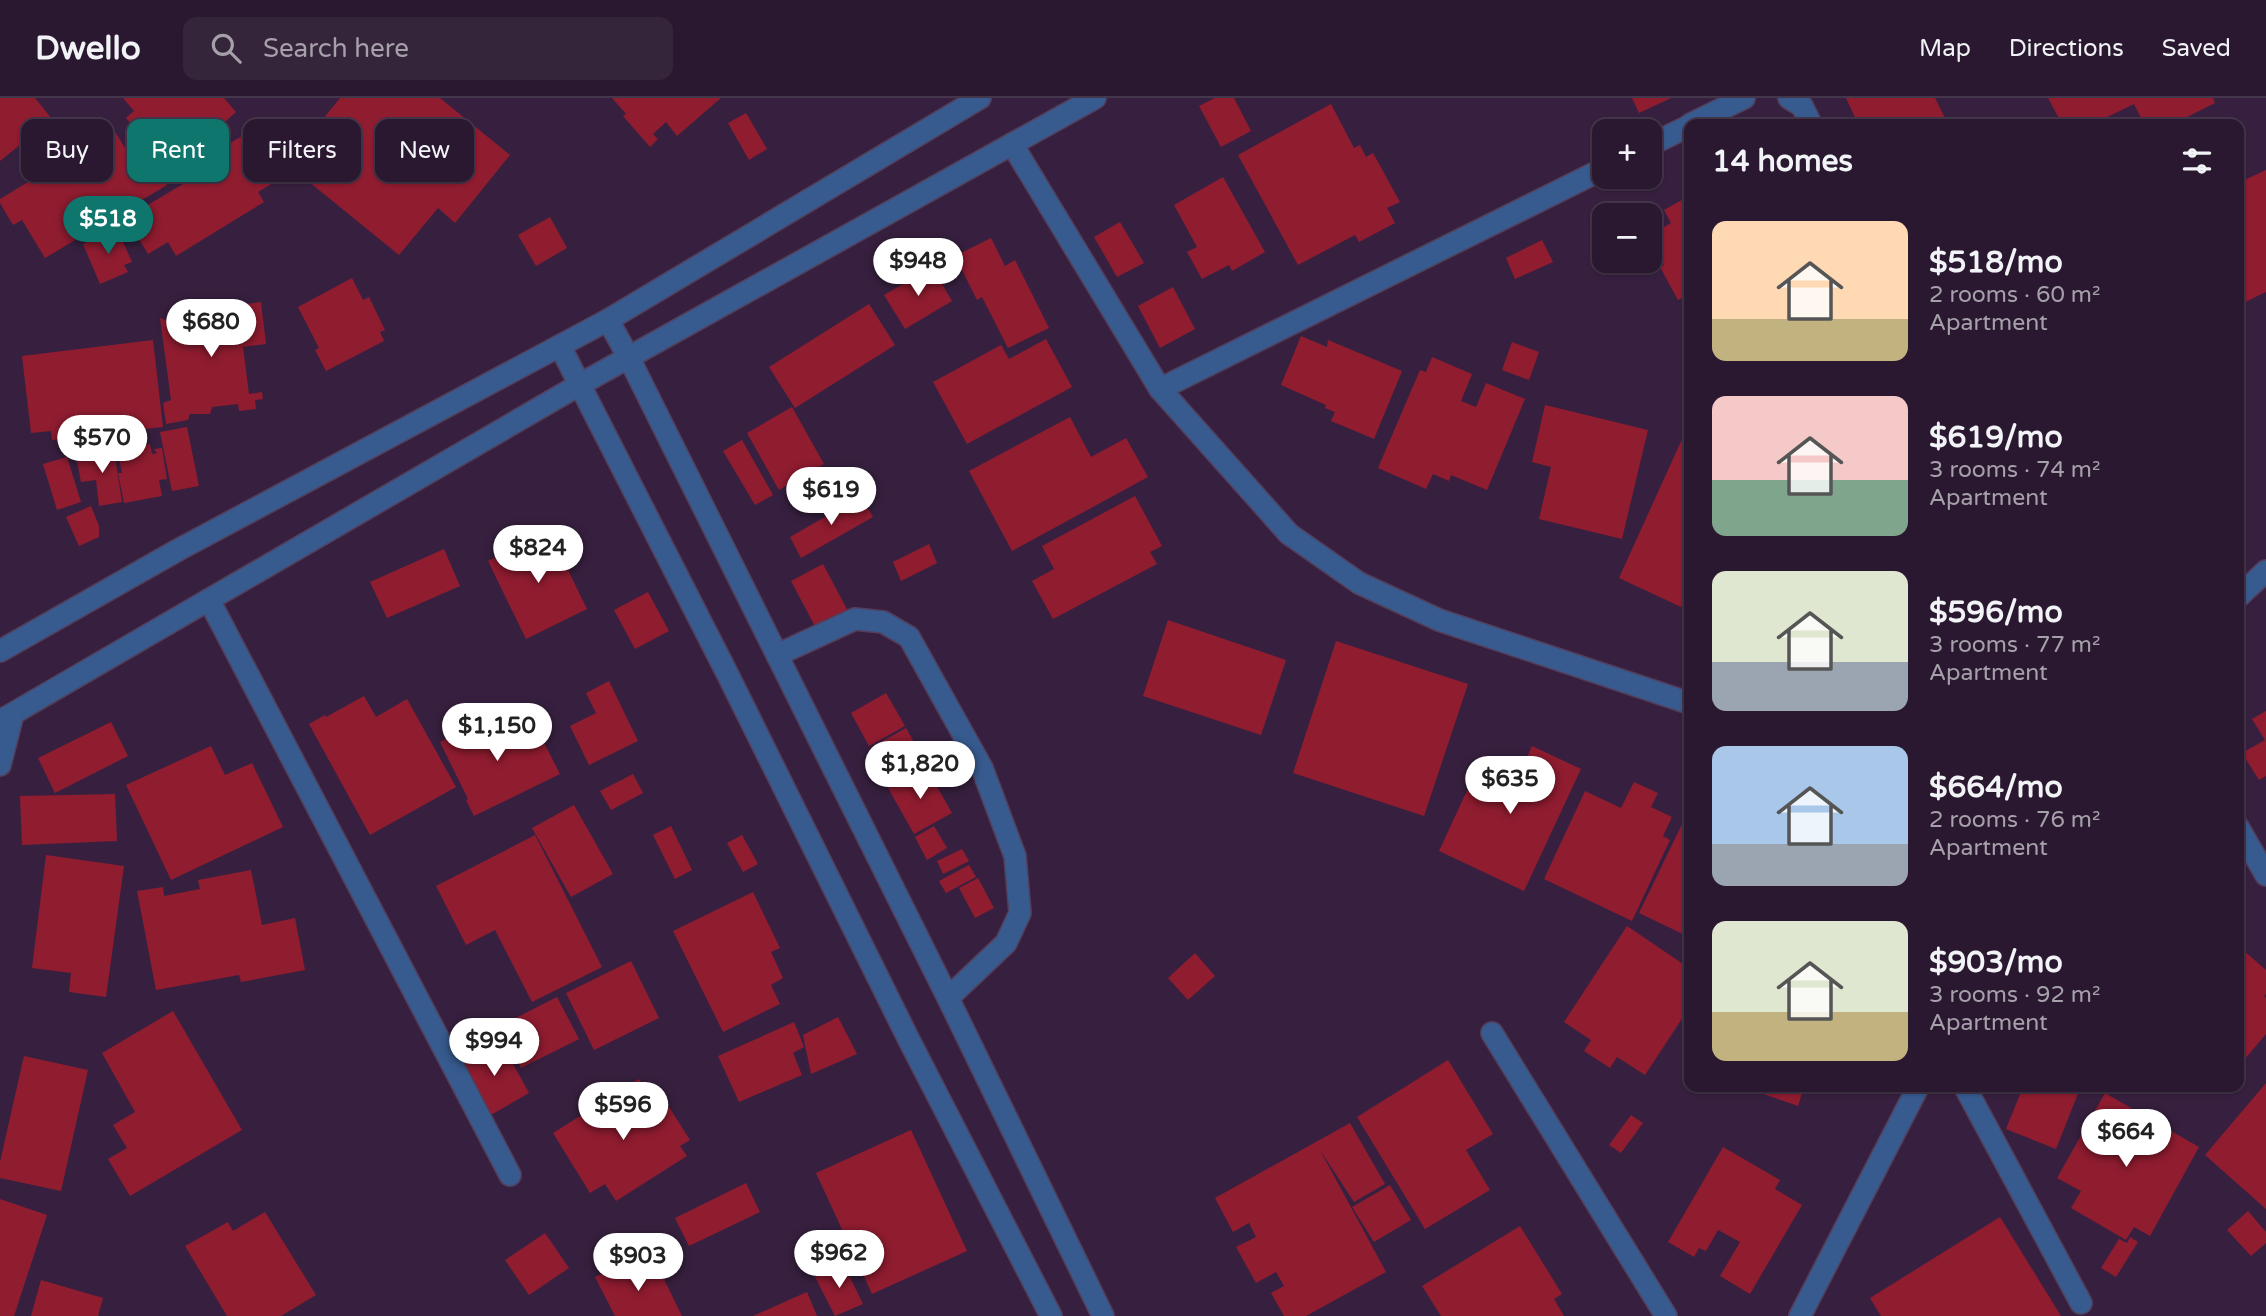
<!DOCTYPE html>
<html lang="en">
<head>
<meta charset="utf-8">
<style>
  :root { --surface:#29182f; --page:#35253b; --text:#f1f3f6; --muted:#a5a0aa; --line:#45374b; --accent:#0f766e }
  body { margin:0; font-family:"Varela Round",sans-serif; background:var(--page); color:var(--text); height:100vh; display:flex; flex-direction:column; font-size:26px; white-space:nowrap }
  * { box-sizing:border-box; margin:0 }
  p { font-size:23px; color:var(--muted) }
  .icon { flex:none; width:38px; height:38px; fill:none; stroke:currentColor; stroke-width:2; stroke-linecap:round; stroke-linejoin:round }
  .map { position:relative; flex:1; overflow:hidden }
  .sheet { position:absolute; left:1684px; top:21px; width:560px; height:973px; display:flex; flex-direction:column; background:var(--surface); border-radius:14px; box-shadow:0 2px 5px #0004,0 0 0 2px var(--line) }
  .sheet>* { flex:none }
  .banner { position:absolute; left:21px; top:21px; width:665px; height:63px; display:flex; gap:14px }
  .fabs { position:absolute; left:1592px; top:21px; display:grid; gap:14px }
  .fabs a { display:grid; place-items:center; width:70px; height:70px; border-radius:14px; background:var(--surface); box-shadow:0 2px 5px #0004,0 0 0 2px var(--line); font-size:35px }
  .price { position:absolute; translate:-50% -60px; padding:0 16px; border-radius:24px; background:#fff; color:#222; font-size:23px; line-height:46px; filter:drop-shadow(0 2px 4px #0008) }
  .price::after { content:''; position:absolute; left:50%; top:42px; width:21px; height:16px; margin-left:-10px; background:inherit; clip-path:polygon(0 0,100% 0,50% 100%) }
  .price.on { background:var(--accent); color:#fff }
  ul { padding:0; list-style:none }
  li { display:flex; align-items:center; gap:21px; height:175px; padding:0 28px }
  li span { display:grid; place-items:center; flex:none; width:196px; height:140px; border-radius:14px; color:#555 }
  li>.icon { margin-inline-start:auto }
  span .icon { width:84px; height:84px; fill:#fffc; stroke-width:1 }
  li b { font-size:30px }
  h2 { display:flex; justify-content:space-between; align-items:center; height:84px; padding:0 28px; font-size:30px }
  .pill { padding:0 24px; border-radius:14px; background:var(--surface); box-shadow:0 2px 5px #0004,0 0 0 2px var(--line); font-size:24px; line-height:63px }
  .pill.on { background:var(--accent); color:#fff }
  header { display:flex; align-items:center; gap:42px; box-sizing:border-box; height:98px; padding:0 35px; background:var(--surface); border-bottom:2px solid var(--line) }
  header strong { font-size:33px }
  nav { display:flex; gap:38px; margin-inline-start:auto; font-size:24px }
  .search { width:490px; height:63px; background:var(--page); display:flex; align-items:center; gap:18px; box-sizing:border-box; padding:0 24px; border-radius:14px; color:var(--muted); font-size:26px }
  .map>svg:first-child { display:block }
  .building { fill:#901c30 }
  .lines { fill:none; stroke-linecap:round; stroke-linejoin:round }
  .lane-casing { stroke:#533e5b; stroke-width:24 }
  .street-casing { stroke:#533e5b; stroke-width:24 }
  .lane { stroke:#375b8f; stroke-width:21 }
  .street { stroke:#375b8f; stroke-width:21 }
</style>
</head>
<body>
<header>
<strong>Dwello</strong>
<div class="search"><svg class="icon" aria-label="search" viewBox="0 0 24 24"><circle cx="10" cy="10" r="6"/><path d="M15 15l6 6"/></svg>Search here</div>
<nav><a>Map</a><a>Directions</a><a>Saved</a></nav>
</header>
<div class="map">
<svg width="2266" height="1218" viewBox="0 0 2266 1218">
  <rect width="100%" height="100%" fill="#37203f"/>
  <g class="building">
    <polygon points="0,0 35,0 52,21 0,63"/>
    <polygon points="123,0 224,0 236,14 176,68 162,53 158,57 126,20 134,13"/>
    <polygon points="340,0 440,0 510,57 455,125 438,110 399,157 287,66"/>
    <polygon points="612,0 721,0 677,38 666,24 653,36 658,41 650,49 623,18 626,16"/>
    <polygon points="1215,0 1234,0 1251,33 1221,49 1199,8"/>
    <polygon points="1632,0 1671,0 1639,15"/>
    <polygon points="1846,0 1935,0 1948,26 1858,26"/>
    <polygon points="2048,0 2213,0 2215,5 2173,26 2144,26 2134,6 2093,26 2062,26"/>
    <polygon points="1331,6 1354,50 1360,47 1366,59 1373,55 1400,104 1387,110 1395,125 1359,144 1355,137 1298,167 1238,57"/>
    <polygon points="746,15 767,51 749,62 728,25"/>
    <polygon points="114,32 136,68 151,59 167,87 45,160 22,122 13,127 0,105 0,101"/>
    <polygon points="242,38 254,56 261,53 278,82 258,94 264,104 176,158 168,144 148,156 126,120 188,83 183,74"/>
    <polygon points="2266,72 2266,194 2243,205 2238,195 2238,85"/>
    <polygon points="1223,79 1265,154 1232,173 1229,167 1202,181 1187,154 1197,149 1174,107"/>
    <polygon points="1689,98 1689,204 1685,205 1682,200 1678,202 1660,169 1664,167 1650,137 1671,125 1664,112"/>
    <polygon points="550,119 567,150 536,168 518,137"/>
    <polygon points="1120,124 1144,165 1117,179 1094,139"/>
    <polygon points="117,131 132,164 124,167 128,174 100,186 83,146"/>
    <polygon points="991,140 1005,168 1015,162 1049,230 1008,250 982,199 977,202 955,158"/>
    <polygon points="1542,142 1553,164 1515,181 1506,160"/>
    <polygon points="932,169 952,203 905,231 884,197"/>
    <polygon points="352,180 363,202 369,199 385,232 380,234 384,243 326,273 315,252 319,250 298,209"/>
    <polygon points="1173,189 1195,231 1160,250 1138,208"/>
    <polygon points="261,204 266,246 243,249 249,296 262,294 263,301 255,302 256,311 239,313 238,306 212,309 210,316 190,316 188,322 166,326 163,305 171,302 160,220 176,226 189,213"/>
    <polygon points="869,206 895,247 795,310 769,269"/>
    <polygon points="1301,238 1327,249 1328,242 1402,273 1374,341 1331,323 1335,314 1325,310 1326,307 1281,287"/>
    <polygon points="1046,241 1072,289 967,346 933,284 1001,247 1009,261"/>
    <polygon points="153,242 163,329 52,342 51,333 31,335 22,258"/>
    <polygon points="1512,244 1539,254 1529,282 1502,272"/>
    <polygon points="1432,259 1472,276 1461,303 1476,309 1486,285 1525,301 1487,392 1451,377 1449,383 1433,376 1426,391 1378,370 1420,272 1426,274"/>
    <polygon points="1545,307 1648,332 1622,441 1539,421 1551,369 1532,364"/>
    <polygon points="792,309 824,366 779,392 747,335"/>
    <polygon points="1070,319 1091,359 1126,340 1148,379 1012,453 969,373"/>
    <polygon points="187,329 199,388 172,393 160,334"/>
    <polygon points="1683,339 1689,341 1689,491 1681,509 1619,480"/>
    <polygon points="742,342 773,397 755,407 723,353"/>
    <polygon points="150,346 152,356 157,355 154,351 162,350 167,381 159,382 162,398 124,405 118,375 122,375 117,352"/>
    <polygon points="114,352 122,404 99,408 96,382 81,384 76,358"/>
    <polygon points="67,359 81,404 57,412 43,366"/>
    <polygon points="861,398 873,419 801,460 790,439"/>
    <polygon points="1135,398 1162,448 1150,454 1157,466 1053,521 1032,483 1054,471 1042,448"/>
    <polygon points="91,408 99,428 99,439 79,448 66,419"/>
    <polygon points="549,433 587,511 526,541 488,463"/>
    <polygon points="929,446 937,465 901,483 893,464"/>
    <polygon points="444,451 460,488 387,520 370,484"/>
    <polygon points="823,466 850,517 818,534 791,483"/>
    <polygon points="648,494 669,533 635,551 614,512"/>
    <polygon points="1168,522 1286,562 1261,637 1143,598"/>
    <polygon points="1336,543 1468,586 1424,718 1293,675"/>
    <polygon points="609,583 638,643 589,667 570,628 596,615 586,595"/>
    <polygon points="886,595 905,628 869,648 851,615"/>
    <polygon points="364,598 376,619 407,601 456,689 370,737 309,626 325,617 326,619"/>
    <polygon points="2266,613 2266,678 2259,682 2242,655 2265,642 2252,621"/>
    <polygon points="498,615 511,642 536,629 560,676 474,718 466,702 468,701 440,644"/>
    <polygon points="111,624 128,658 55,695 38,660"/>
    <polygon points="906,630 927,667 888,688 875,665 879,663 872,649"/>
    <polygon points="211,648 225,677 252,665 283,729 171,782 126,687"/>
    <polygon points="1532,648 1581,671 1524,793 1439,753 1483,658 1520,675"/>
    <polygon points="926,669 952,715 914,736 888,690"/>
    <polygon points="633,676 643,695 611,712 600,693"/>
    <polygon points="1634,684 1658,695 1651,709 1672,719 1663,738 1670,742 1632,823 1544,781 1585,693 1621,710"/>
    <polygon points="115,696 117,743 22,747 20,698"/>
    <polygon points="574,707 613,776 571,799 532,730"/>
    <polygon points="1685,720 1689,722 1689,839 1639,815"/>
    <polygon points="671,728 692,772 675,781 653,737"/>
    <polygon points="934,728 947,750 927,762 915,739"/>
    <polygon points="535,737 602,869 532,904 495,832 466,847 436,788"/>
    <polygon points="742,737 758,766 743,774 727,745"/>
    <polygon points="962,751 969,763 943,776 937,763"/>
    <polygon points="46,757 124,768 106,899 69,894 71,875 32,870"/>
    <polygon points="969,767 976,779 946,795 939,783"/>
    <polygon points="251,772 262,827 295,820 305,872 241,884 239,877 156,892 137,793 163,789 164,798 200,791 198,782"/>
    <polygon points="978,780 994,810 975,820 959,790"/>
    <polygon points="753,794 780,850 771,854 783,880 771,887 780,906 723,934 673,833"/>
    <polygon points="1627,828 1689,870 1689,910 1645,977 1617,959 1610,970 1584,953 1591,942 1564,924"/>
    <polygon points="2243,852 2266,872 2266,896 2264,898 2266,900 2266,936 2238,969 2238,857"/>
    <polygon points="1195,855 1215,878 1188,902 1168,880"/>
    <polygon points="631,863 659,920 594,952 566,895"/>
    <polygon points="557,899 579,941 521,970 500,928"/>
    <polygon points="173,913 242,1032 130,1098 108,1061 127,1050 113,1027 135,1014 102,955"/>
    <polygon points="838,919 857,956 811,976 803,937"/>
    <polygon points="794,924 804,949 793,955 802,977 739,1004 718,958"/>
    <polygon points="500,942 529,995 489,1018 460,964"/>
    <polygon points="24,958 88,972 61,1093 0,1080 0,1064"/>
    <polygon points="1448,962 1493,1036 1466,1052 1490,1092 1425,1131 1357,1019"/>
    <polygon points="639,981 659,1015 669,1009 690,1042 680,1048 687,1058 616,1103 605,1086 590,1095 553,1035"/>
    <polygon points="2266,985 2266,1111 2205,1057"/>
    <polygon points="1744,989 1804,989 1798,1008"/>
    <polygon points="2023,989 2067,989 2079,993 2056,1051 2006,1031"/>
    <polygon points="2105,995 2199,1049 2150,1138 2134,1129 2126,1142 2071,1110 2081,1093 2057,1080"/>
    <polygon points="1631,1017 1643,1025 1621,1055 1609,1047"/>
    <polygon points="1350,1025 1385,1086 1354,1104 1320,1052 1386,1174 1306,1218 1284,1218 1271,1195 1284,1188 1276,1174 1256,1185 1236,1149 1256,1139 1249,1125 1233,1134 1215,1100"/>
    <polygon points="911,1032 967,1153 872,1196 816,1075"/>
    <polygon points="1723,1049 1780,1082 1775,1091 1802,1107 1750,1196 1720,1178 1740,1144 1718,1132 1706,1153 1699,1150 1694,1159 1668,1144"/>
    <polygon points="746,1085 760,1114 689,1148 675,1120"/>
    <polygon points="1390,1087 1411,1122 1374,1144 1352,1109"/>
    <polygon points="0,1101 47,1117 14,1218 0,1218"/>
    <polygon points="2248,1113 2266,1134 2266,1145 2251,1158 2227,1132"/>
    <polygon points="265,1114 316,1197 281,1218 227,1218 185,1148 228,1124 233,1133"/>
    <polygon points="2000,1119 2061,1218 1881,1218 1870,1200"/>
    <polygon points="1520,1128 1562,1196 1554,1201 1564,1218 1441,1218 1422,1188"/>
    <polygon points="545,1135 569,1170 529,1197 505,1162"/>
    <polygon points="2130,1139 2138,1144 2116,1179 2101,1170 2119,1141 2127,1145"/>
    <polygon points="656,1165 682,1218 615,1218 595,1179 622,1166 629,1179"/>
    <polygon points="843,1165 863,1206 835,1218 815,1179"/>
    <polygon points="41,1182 103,1200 98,1218 31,1218"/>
    <polygon points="807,1194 817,1218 753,1218"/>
  </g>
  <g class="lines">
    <defs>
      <g id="lane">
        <polyline points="777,557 855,521 883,524 909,539 982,670 1015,758 1020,815 1006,845 948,900"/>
        <polyline points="1965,989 2081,1205"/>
      </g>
      <g id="street">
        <polyline points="1789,0 1802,8 1811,26"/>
        <polyline points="1691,26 1744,0"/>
        <polyline points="1012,46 1160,291 1289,436 1359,485 1439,522 1689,605"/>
        <polyline points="1650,47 1689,28"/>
        <polyline points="608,222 629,260 948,900 1103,1218"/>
        <polyline points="560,248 729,579 909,942 1051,1218"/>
        <polyline points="1160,291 1605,70"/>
        <polyline points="2238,499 2266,473"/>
        <polyline points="209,502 510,1077"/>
        <polyline points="0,553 178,452 608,222 980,0"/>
        <polyline points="0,623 579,287 1095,0"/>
        <polyline points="0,667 13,616"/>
        <polyline points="2238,729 2266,777"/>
        <polyline points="1492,935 1666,1218"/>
        <polyline points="1800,1218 1918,989"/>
      </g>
    </defs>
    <use href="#lane" class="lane-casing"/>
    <use href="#street" class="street-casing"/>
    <use href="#lane" class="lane"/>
    <use href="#street" class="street"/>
  </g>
</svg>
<div class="fabs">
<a>+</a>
<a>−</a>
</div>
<b class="price on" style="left:108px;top:158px">$518</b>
<b class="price" style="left:918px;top:200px">$948</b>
<b class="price" style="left:211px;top:261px">$680</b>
<b class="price" style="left:102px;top:377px">$570</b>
<b class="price" style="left:831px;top:429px">$619</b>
<b class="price" style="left:538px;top:487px">$824</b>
<b class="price" style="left:497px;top:665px">$1,150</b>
<b class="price" style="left:920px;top:703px">$1,820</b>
<b class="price" style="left:1510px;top:718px">$635</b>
<b class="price" style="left:494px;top:980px">$994</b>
<b class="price" style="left:623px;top:1044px">$596</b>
<b class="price" style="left:2126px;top:1071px">$664</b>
<b class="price" style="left:839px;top:1192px">$962</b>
<b class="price" style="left:638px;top:1195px">$903</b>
<div class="banner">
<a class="pill">Buy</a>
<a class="pill on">Rent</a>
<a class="pill">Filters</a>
<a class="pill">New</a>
</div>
<section class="sheet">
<h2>14 homes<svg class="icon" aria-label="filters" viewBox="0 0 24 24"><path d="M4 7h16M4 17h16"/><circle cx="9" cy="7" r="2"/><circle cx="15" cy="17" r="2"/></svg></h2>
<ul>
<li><span style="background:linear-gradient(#ffd9b3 70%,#c2b280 0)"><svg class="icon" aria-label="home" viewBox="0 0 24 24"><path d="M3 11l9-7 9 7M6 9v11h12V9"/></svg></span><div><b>$518/mo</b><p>2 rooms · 60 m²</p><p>Apartment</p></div></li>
<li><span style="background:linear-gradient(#f6c9c9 60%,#7fa58c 0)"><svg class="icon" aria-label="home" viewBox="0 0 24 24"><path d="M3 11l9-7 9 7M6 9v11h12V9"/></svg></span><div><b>$619/mo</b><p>3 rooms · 74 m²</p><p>Apartment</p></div></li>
<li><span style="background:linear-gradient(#dfe7d0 65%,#9aa5b1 0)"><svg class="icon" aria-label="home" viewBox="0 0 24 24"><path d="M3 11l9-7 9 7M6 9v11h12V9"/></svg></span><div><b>$596/mo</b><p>3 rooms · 77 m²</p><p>Apartment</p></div></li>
<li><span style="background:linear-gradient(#a9c7e8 70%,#9aa5b1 0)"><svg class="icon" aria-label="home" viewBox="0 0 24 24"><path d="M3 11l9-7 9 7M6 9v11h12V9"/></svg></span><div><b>$664/mo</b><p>2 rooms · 76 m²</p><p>Apartment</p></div></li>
<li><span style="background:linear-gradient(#dfe7d0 65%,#c2b280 0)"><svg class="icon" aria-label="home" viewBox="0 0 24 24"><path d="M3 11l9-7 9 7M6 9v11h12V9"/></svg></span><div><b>$903/mo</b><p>3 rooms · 92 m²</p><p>Apartment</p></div></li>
</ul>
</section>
</div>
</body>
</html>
